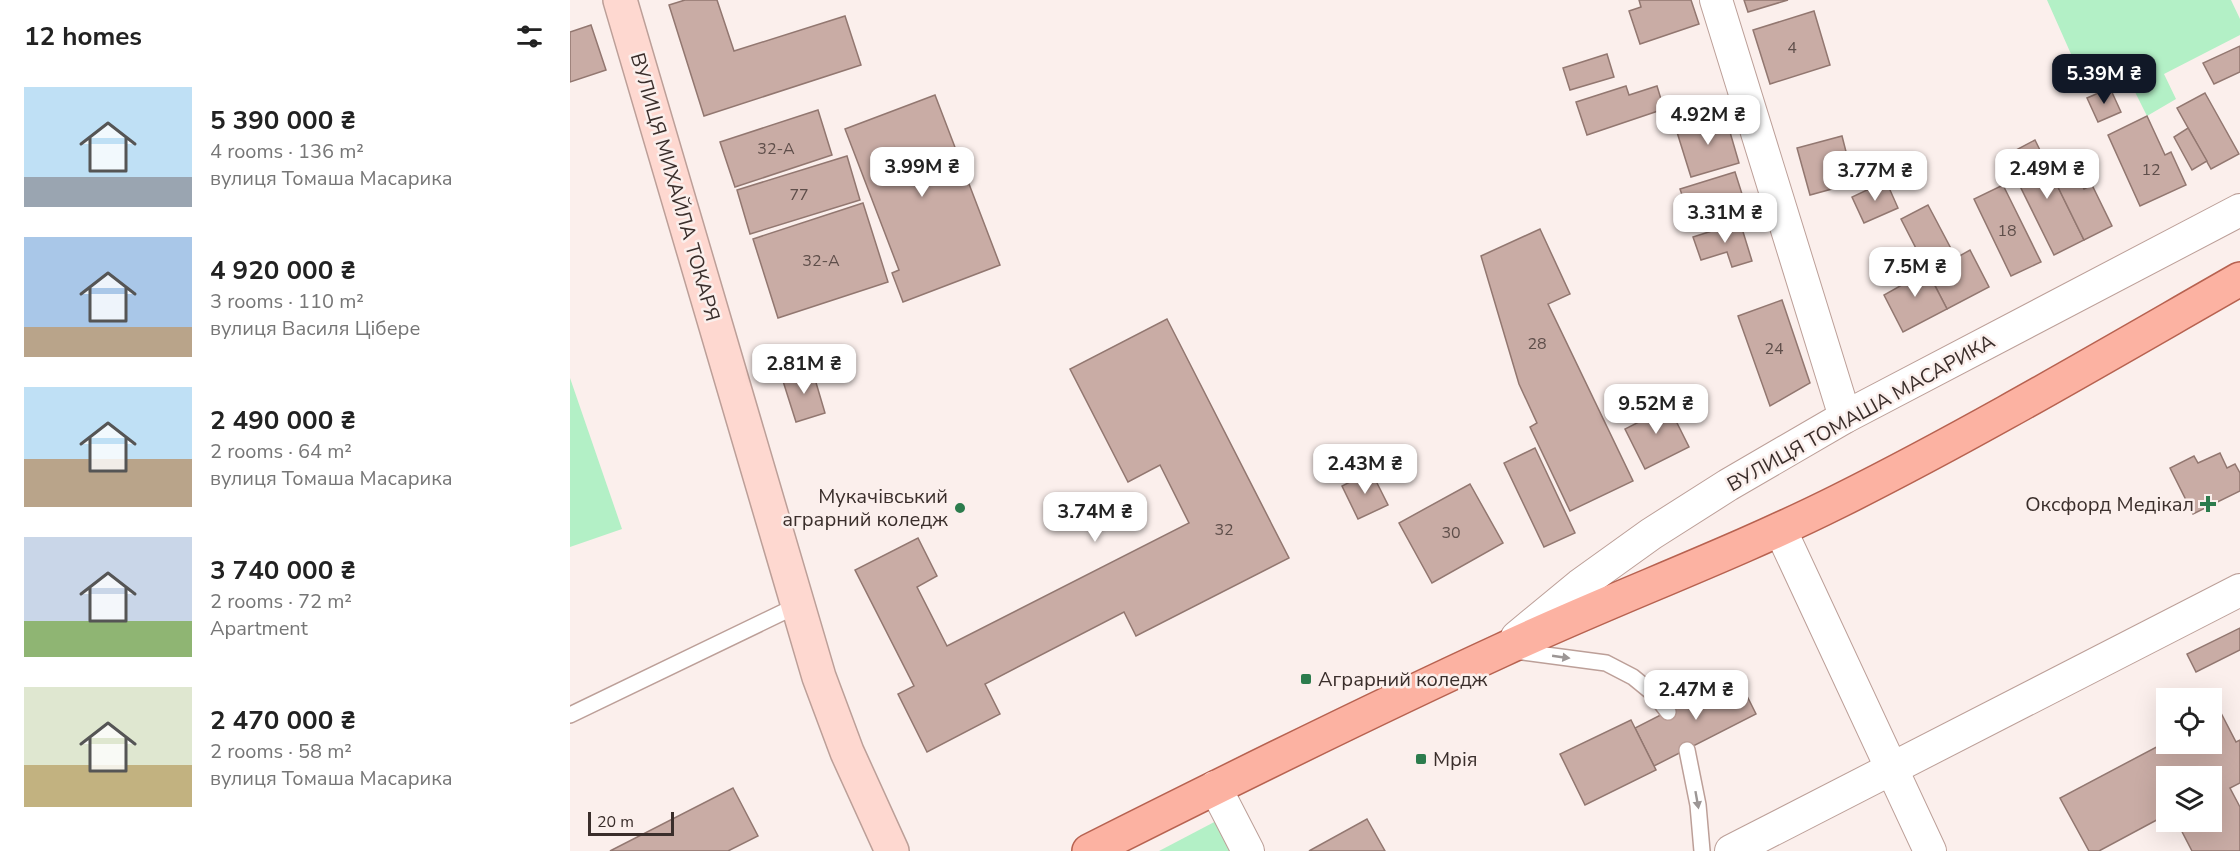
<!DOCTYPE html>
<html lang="en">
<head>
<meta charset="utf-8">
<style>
  :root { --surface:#fff; --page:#f6f6f6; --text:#222; --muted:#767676; --accent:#111827 }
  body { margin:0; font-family:"Nunito Sans",sans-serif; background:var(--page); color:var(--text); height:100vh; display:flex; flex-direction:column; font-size:22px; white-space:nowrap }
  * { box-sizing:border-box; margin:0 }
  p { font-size:20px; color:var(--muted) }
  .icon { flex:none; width:33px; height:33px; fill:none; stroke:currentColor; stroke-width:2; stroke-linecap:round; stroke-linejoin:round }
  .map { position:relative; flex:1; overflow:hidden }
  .sheet { display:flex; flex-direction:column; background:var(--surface); width:570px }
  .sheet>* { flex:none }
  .buttons { position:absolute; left:1586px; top:688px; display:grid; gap:12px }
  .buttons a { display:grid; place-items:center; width:66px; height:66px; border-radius:0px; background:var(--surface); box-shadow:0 6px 24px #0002; font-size:30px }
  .scale { position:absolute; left:18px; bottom:15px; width:86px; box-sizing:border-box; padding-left:6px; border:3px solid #3a2e2b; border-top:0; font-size:16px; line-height:21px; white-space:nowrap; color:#3a2e2b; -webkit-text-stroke:4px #fbefec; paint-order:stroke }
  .price { position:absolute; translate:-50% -51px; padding:0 14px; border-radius:12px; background:#fff; color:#222; font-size:20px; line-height:39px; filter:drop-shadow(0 2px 3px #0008) }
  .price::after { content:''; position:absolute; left:50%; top:36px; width:18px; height:14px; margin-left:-9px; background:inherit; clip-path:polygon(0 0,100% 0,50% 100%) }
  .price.on { background:var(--accent); color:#fff }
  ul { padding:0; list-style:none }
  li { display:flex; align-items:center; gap:18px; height:150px; padding:0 24px }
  li span { display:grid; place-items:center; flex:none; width:168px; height:120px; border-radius:0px; color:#555 }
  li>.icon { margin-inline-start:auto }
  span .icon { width:72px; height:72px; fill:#fffc; stroke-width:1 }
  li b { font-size:26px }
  h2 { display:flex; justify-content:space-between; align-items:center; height:72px; padding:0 24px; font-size:26px }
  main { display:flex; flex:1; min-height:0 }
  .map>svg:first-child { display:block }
  .green { fill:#b3f0c6 }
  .building { fill:#c9aca5; stroke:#927770; stroke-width:1.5 }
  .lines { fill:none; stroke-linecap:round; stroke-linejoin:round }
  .lane-casing { stroke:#bc9f98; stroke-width:18 }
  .street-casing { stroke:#bc9f98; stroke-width:34 }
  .secondary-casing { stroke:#bc9f98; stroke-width:36 }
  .primary-casing { stroke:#b76250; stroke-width:36 }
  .lane { stroke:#fff; stroke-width:15 }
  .street { stroke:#fff; stroke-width:32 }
  .secondary { stroke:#fed8d0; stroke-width:33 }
  .primary { stroke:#fcb2a2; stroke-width:33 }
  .oneway { fill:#9c9695 }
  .poi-dot { fill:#2c7c4d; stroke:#fbefec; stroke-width:2 }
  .labels { text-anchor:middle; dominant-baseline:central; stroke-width:5; stroke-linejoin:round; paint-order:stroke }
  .number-label { font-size:16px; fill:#5e4e4a }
  .street-label { font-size:20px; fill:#3a2e2b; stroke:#fbefec }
  .poi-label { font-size:20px; fill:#3a2e2b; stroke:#fbefec; text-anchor:end }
</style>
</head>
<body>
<main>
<section class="sheet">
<h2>12 homes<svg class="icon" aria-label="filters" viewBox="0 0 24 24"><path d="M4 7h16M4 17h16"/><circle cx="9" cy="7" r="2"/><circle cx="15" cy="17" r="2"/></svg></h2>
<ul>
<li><span style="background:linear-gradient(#bfe0f5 75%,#9aa5b1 0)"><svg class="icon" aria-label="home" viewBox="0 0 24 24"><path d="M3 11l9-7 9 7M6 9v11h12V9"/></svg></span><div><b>5 390 000 ₴</b><p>4 rooms · 136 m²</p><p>вулиця Томаша Масарика</p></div></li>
<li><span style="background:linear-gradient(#a9c7e8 75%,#b9a48a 0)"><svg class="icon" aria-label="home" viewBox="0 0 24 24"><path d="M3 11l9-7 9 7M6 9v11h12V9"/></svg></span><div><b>4 920 000 ₴</b><p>3 rooms · 110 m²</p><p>вулиця Василя Цібере</p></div></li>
<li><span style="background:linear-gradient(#bfe0f5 60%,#b9a48a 0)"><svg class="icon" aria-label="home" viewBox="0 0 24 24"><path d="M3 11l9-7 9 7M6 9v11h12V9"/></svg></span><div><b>2 490 000 ₴</b><p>2 rooms · 64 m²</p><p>вулиця Томаша Масарика</p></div></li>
<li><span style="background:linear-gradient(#c9d6e8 70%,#8fb573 0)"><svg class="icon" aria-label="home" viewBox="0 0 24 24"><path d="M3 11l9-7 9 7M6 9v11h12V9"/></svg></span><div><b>3 740 000 ₴</b><p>2 rooms · 72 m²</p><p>Apartment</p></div></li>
<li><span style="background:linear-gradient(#dfe7d0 65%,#c2b280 0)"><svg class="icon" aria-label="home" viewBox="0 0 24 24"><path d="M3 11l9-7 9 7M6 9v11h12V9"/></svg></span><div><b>2 470 000 ₴</b><p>2 rooms · 58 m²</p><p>вулиця Томаша Масарика</p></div></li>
</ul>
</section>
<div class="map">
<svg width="1670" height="851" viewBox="0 0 1670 851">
  <rect width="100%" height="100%" fill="#fbefec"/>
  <g class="green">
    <polygon points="1477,0 1661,0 1670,19 1670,35 1594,74 1606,99 1577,116 1555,72 1517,90"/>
    <polygon points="0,378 52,529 0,547"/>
    <polygon points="650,819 666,851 589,851"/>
  </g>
  <g class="building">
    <polygon points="115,0 147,0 164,51 275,16 291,65 134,116 99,5"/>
    <polygon points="1069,0 1121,0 1129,24 1070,44 1059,11 1071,7"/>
    <polygon points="1174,0 1218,0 1178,12"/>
    <polygon points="1244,11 1260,65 1200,84 1183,30"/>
    <polygon points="21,25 36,70 0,82 0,32"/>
    <polygon points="1670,46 1670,72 1644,84 1633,63"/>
    <polygon points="1037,54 1044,77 1000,90 993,68"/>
    <polygon points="1056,86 1059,95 1087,86 1094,109 1017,135 1006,102"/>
    <polygon points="1540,88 1551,112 1528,122 1517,98"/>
    <polygon points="1635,93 1669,154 1641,169 1607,108"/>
    <polygon points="365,95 430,265 333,302 322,273 329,270 275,129"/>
    <polygon points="248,110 262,155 165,187 150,142"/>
    <polygon points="1155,115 1169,163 1121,177 1106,129"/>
    <polygon points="1577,116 1595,155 1601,152 1616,185 1570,206 1538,135"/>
    <polygon points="1618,128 1637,161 1622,170 1604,137"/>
    <polygon points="1272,136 1284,183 1240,195 1227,148"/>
    <polygon points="1465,140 1514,240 1484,255 1445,176 1456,171 1446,150"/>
    <polygon points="277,156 290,200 180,234 167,190"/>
    <polygon points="1504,169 1514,189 1522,185 1542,226 1514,240 1484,179"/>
    <polygon points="1165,172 1172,194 1118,212 1110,189"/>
    <polygon points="1316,181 1328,208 1294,223 1282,197"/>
    <polygon points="1433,185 1471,262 1441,276 1404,199"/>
    <polygon points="293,203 318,282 208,318 183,239"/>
    <polygon points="1358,205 1386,258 1400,250 1419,287 1377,309 1331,219"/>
    <polygon points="1170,222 1182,261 1162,267 1157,252 1131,260 1123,237"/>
    <polygon points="970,229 1000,294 978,304 1063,481 1000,511 960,427 967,423 949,384 911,256"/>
    <polygon points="1352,261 1377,309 1333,332 1314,295 1332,285 1326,274"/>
    <polygon points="1212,300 1240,383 1200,406 1168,316"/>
    <polygon points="597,319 719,558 566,636 554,612 415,684 430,714 357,752 328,694 344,686 285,570 348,538 367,576 347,587 377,646 619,523 590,465 558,482 500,369"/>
    <polygon points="242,369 255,413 226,422 212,378"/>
    <polygon points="1080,401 1086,413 1099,407 1119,447 1075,469 1055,429 1069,422 1062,409"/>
    <polygon points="965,448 1005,533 974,547 934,463"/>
    <polygon points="1650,453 1657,468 1665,464 1670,473 1670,491 1623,514 1600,468 1624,456 1628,463"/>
    <polygon points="801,471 818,505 788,519 772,486"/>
    <polygon points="900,484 933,543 862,583 829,523"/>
    <polygon points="1670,628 1670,650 1626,672 1617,654"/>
    <polygon points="1167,676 1186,714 1084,766 1065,728"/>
    <polygon points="1651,713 1666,742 1670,740 1670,783 1660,788 1670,807 1670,851 1622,851 1607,822 1641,822 1641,777 1596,777 1596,815 1529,851 1519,851 1490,798 1596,742 1596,744 1641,744 1641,718"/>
    <polygon points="1061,720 1086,770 1015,805 990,754"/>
    <polygon points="163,788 188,836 158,851 40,851"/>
    <polygon points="797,819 815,851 739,851"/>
  </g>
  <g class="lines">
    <defs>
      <g id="lane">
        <polyline points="945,651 1036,663 1063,677 1085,695 1098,712"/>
        <polyline points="0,715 228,605"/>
        <polyline points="1117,750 1128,805 1132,851"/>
      </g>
      <g id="street">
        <polyline points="1146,0 1275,417"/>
        <polyline points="1210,529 1360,851"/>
        <polyline points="947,637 1010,585 1081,534 1158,485 1275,417 1670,210"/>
        <polyline points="645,787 678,851"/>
        <polyline points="1161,851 1670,590"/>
      </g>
      <polyline id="secondary" points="50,0 249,677 277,752 322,851"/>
      <path id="primary" d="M519,851C656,782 793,714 932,650C1043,598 1159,556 1269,501C1405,433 1537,355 1670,279"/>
    </defs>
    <use href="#lane" class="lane-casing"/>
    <use href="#street" class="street-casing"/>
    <use href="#secondary" class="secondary-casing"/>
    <use href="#primary" class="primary-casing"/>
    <use href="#lane" class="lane"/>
    <use href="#street" class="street"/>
    <use href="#secondary" class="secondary"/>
    <use href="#primary" class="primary"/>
  </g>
  <defs><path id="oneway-solid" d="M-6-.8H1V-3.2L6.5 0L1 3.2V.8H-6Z" transform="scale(1.5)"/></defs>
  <g class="oneway">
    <use href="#oneway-solid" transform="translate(991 657) rotate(8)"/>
    <use href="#oneway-solid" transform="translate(1127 800) rotate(80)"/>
  </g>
  <g class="poi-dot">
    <path d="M1635 495h6v6h6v6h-6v6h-6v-6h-6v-6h6z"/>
    <circle cx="390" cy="508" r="6"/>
    <rect x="730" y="673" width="12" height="12" rx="3"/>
    <rect x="845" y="753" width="12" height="12" rx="3"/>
  </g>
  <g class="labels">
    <g class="number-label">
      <text x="1222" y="48">4</text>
      <text x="206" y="149">32-А</text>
      <text x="1581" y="170">12</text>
      <text x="229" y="195">77</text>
      <text x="1437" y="231">18</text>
      <text x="251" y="261">32-А</text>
      <text x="967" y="344">28</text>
      <text x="1204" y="349">24</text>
      <text x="654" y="530">32</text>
      <text x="881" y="533">30</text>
    </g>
    <g class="street-label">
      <text transform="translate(105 187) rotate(74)">ВУЛИЦЯ МИХАЙЛА ТОКАРЯ</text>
      <text transform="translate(1291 413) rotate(-29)">ВУЛИЦЯ ТОМАША МАСАРИКА</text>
    </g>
    <g class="poi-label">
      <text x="378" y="496">Мукачівський<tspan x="378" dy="23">аграрний коледж</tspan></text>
      <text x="1624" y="504">Оксфорд Медікал</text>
      <text x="748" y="679" text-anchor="start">Аграрний коледж</text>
      <text x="863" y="759" text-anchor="start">Мрія</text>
    </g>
  </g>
</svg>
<div class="buttons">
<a><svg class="icon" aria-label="locate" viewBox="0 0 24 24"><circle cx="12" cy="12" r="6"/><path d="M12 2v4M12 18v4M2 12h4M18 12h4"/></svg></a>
<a><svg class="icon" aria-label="layers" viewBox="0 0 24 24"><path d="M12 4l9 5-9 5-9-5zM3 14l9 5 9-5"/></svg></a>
</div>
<div class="scale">20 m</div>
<b class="price on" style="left:1534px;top:105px">5.39M ₴</b>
<b class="price" style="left:1138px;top:146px">4.92M ₴</b>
<b class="price" style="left:352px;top:198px">3.99M ₴</b>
<b class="price" style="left:1477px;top:200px">2.49M ₴</b>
<b class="price" style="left:1305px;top:202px">3.77M ₴</b>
<b class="price" style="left:1155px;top:244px">3.31M ₴</b>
<b class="price" style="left:1345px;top:298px">7.5M ₴</b>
<b class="price" style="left:234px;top:395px">2.81M ₴</b>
<b class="price" style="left:1086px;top:435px">9.52M ₴</b>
<b class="price" style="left:795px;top:495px">2.43M ₴</b>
<b class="price" style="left:525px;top:543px">3.74M ₴</b>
<b class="price" style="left:1126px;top:721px">2.47M ₴</b>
</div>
</main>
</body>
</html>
